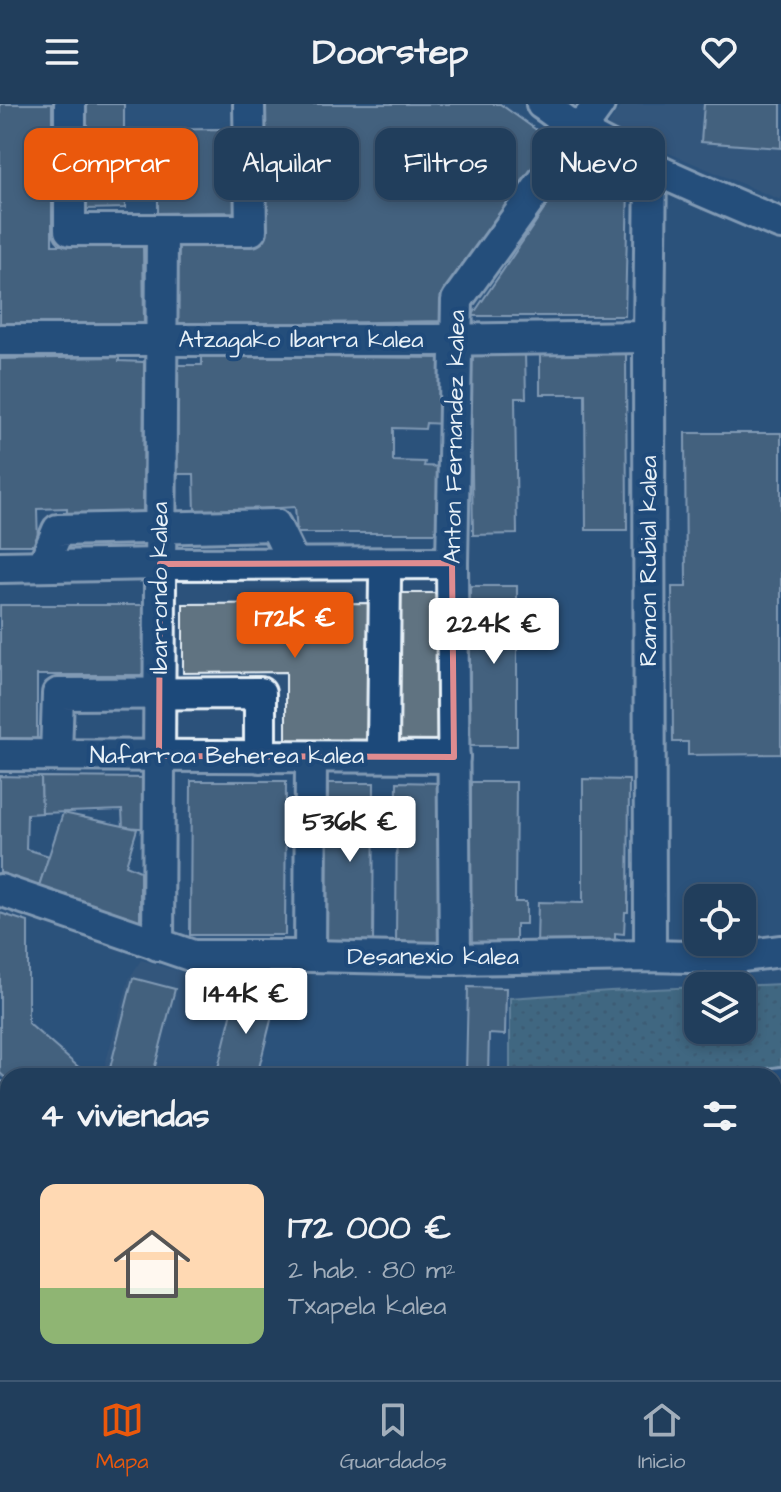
<!DOCTYPE html>
<html lang="es">
<head>
<meta charset="utf-8">
<style>
  :root { --surface:#213e5c; --page:#294562; --text:#f1f3f6; --muted:#a2aebb; --line:#3e5772; --accent:#ea580c }
  body { margin:0; font-family:"Architects Daughter",sans-serif; background:var(--page); color:var(--text); height:100vh; display:flex; flex-direction:column; font-size:30px; white-space:nowrap }
  * { box-sizing:border-box; margin:0 }
  p { font-size:26px; color:var(--muted) }
  .icon { flex:none; width:44px; height:44px; fill:none; stroke:currentColor; stroke-width:2; stroke-linecap:round; stroke-linejoin:round }
  .map { position:relative; flex:1; overflow:hidden }
  .sheet { position:absolute; left:0px; top:964px; width:782px; height:312px; display:flex; flex-direction:column; background:var(--surface); border-radius:24px 24px 0 0; box-shadow:0 4px 12px #0003,0 0 0 2px var(--line) }
  .sheet>* { flex:none }
  .banner { position:absolute; left:24px; top:24px; width:734px; height:72px; display:flex; gap:16px }
  .fabs { position:absolute; left:684px; top:780px; display:grid; gap:16px }
  .fabs a { display:grid; place-items:center; width:72px; height:72px; border-radius:16px; background:var(--surface); box-shadow:0 4px 12px #0003,0 0 0 2px var(--line); font-size:40px }
  .price { position:absolute; translate:-50% -68px; padding:0 18px; border-radius:8px; background:#fff; color:#222; font-size:26px; line-height:52px; filter:drop-shadow(0 2px 4px #0008) }
  .price::after { content:''; position:absolute; left:50%; top:48px; width:24px; height:18px; margin-left:-12px; background:inherit; clip-path:polygon(0 0,100% 0,50% 100%) }
  .price.selected { background:var(--accent); color:#fff }
  ul { padding:0; list-style:none }
  li { display:flex; align-items:center; gap:24px; height:200px; padding:0 40px }
  li span { display:grid; place-items:center; flex:none; width:224px; height:160px; border-radius:16px; color:#555 }
  li>.icon { margin-inline-start:auto }
  span .icon { width:96px; height:96px; fill:#fffc; stroke-width:1 }
  li b { font-size:34px }
  h2 { display:flex; justify-content:space-between; align-items:center; height:96px; padding:0 40px; font-size:34px }
  .tag { padding:0 28px; border-radius:16px; background:var(--surface); box-shadow:0 4px 12px #0003,0 0 0 2px var(--line); font-size:28px; line-height:72px }
  .tag.selected { background:var(--accent); color:#fff }
  header { display:flex; justify-content:space-between; align-items:center; height:104px; padding:0 40px; background:var(--surface); font-size:36px; font-weight:800 }
  .dock { display:flex; justify-content:space-around; align-items:center; height:112px; border-top:2px solid var(--line); background:var(--surface); font-size:22px; color:var(--muted) }
  .dock a { display:grid; justify-items:center; gap:4px }
  .dock .selected { color:var(--accent) }
  .map>svg:first-child { display:block }
  .built { fill:#3c5c7d }
  .grass { fill:#5a8288; stroke:#a1bac0; stroke-width:2 }
  .park { fill:url(#park-dots); stroke:#a1bac0; stroke-width:2 }
  .building { fill:#607381; stroke:#e8f1f8; stroke-width:2; fill-rule:evenodd }
  .lines { fill:none; stroke-linecap:round; stroke-linejoin:round }
  .minor-casing { stroke:#e8f1f8; stroke-width:36 }
  .path { stroke:#e8f1f8; stroke-width:4; stroke-dasharray:6 6; stroke-linecap:butt }
  .minor { stroke:#1f4a7a; stroke-width:30 }
  .marked { fill:none; stroke:#df8c90; stroke-width:6; stroke-linejoin:round }
  .labels { text-anchor:middle; dominant-baseline:central; stroke-width:8; stroke-linejoin:round; paint-order:stroke }
  .street-label { font-size:24px; fill:#e8f1f8; stroke:#1f4a7a }
</style>
</head>
<body>
<header><svg class="icon" aria-label="menu" viewBox="0 0 24 24"><path d="M4 6h16M4 12h16M4 18h16"/></svg>Doorstep<svg class="icon" aria-label="heart" viewBox="0 0 24 24"><path d="M12 20l-8-8c-3-5 5-10 8-4 3-6 11-1 8 4z"/></svg></header>
<div class="map">
<svg width="781" height="1276" viewBox="0 0 781 1276">
  <defs>
    <pattern id="park-dots" width="8" height="8" patternUnits="userSpaceOnUse" patternTransform="scale(2)"><rect width="8" height="8" fill="#5a8288"/><path d="M2 2h.1M6 6h.1" fill="none" stroke="#51686c" stroke-width="1.8" stroke-linecap="round"/></pattern>
  </defs>
  <rect width="100%" height="100%" fill="#2c527b"/>
  <filter id="ink" filterUnits="userSpaceOnUse"><feTurbulence type="fractalNoise" baseFrequency=".0125" numOctaves="2"/><feDisplacementMap in="SourceGraphic" scale="16" xChannelSelector="R" yChannelSelector="G"/><feConvolveMatrix kernelMatrix="1 2 1 2 8 2 1 2 1" color-interpolation-filters="sRGB"/></filter>
  <g filter="url(#ink)">
    <g class="built">
      <polygon points="622,0 781,0 781,96 607,23"/>
      <polygon points="141,856 195,872 286,875 276,896 257,972 102,972 129,875"/>
    </g>
    <polygon class="grass" points="781,1114 781,1276 534,1276 527,1268 774,1268 774,1117"/>
    <polygon class="park" points="781,880 781,962 739,972 510,972 510,894 610,887 698,883 698,926 742,926 742,882 737,882"/>
    <g class="building">
      <polygon points="0,0 52,0 52,141 143,141 144,222 0,221"/>
      <path d="M85,0H124V26L220,25V30L234,29L235,108L158,109V95H125V104L86,105ZM125,36H152V64H125Z"/>
      <polygon points="262,0 500,0 556,40 444,217 176,221 176,140 263,138"/>
      <polygon points="704,0 781,0 781,44 701,38"/>
      <polygon points="577,57 628,82 625,212 472,212"/>
      <polygon points="626,248 627,426 586,426 585,290 540,290 540,249"/>
      <polygon points="525,249 526,294 515,294 517,430 473,431 470,250"/>
      <polygon points="202,252 442,254 444,320 426,319 425,325 393,324 393,357 425,358 424,362 444,363 443,429 297,429 295,403 195,409 194,370 174,370 176,261 202,261"/>
      <polygon points="119,253 119,257 144,258 143,410 67,409 67,404 37,405 38,441 0,441 0,255"/>
      <polygon points="685,329 781,329 781,650 688,651 688,638 673,638 672,483 686,483"/>
      <rect x="470" y="482" width="47" height="160"/>
      <rect x="396" y="489" width="48" height="151"/>
      <polygon points="374,499 374,639 286,639 286,568 183,569 183,500"/>
      <polygon points="0,501 146,501 146,571 37,571 37,640 0,640"/>
      <polygon points="0,672 41,673 42,709 27,710 26,745 49,752 37,788 0,774"/>
      <polygon points="41,673 154,674 155,725 123,723 122,706 42,709"/>
      <polygon points="583,675 629,676 628,808 625,808 624,830 615,829 615,841 537,841 538,798 583,799"/>
      <polygon points="191,677 286,677 285,831 190,831"/>
      <polygon points="397,678 442,679 440,842 396,842"/>
      <polygon points="471,678 516,678 515,798 526,798 526,820 516,820 516,842 471,843"/>
      <polygon points="328,679 374,679 373,842 327,842"/>
      <polygon points="63,709 137,725 126,761 140,767 140,824 37,788"/>
      <polygon points="0,809 28,818 28,919 83,967 81,972 8,972 8,976 0,969"/>
      <polygon points="133,874 175,885 153,970 161,972 108,972"/>
      <polygon points="468,883 506,884 505,931 489,930 488,972 466,972"/>
      <polygon points="237,887 276,896 257,972 216,972"/>
    </g>
    <g class="lines">
      <defs>
        <g id="minor">
          <polyline points="70,0 70,126 251,126 249,0"/>
          <path d="M542,0C556,9 569,21 583,29C646,64 715,92 781,120"/>
          <polyline points="0,236 435,236 649,233"/>
          <polyline points="43,462 58,426 275,421 294,460"/>
          <polyline points="0,463 160,460 452,459"/>
          <polyline points="383,642 385,474"/>
          <polyline points="0,651 454,653"/>
          <polyline points="56,651 58,590 260,589 260,653"/>
          <polyline points="0,786 193,852 310,852 444,855 650,852 727,854 781,847"/>
          <polyline points="158,841 162,127"/>
          <polyline points="310,852 311,654"/>
          <polyline points="650,852 649,233 651,62"/>
          <polyline points="455,855 452,459 457,196 599,0"/>
          <polyline points="774,980 781,979"/>
          <polyline points="0,994 8,1001"/>
        </g>
      </defs>
      <use href="#minor" class="minor-casing"/>
      <polyline class="path" points="0,1240 8,1236"/>
      <use href="#minor" class="minor"/>
    </g>
  </g>
  <path d="M0 0H781V1276H0ZM452,459L454,653L159,652L160,460Z" fill="#2c527b" fill-opacity=".55" fill-rule="evenodd"/>
  <path class="marked" d="M452,459L454,653L159,652L160,460Z"/>
  <g class="labels">
    <g class="street-label">
      <text x="301" y="236">Atzagako Ibarra kalea</text>
      <text transform="translate(455 333) rotate(-89)">Anton Fernandez kalea</text>
      <text transform="translate(649 457) rotate(-90)">Ramon Rubial kalea</text>
      <text transform="translate(160 484) rotate(-90)">Ibarrondo kalea</text>
      <text x="227" y="652">Nafarroa Beherea kalea</text>
      <text x="433" y="853">Desanexio kalea</text>
    </g>
  </g>
</svg>
<div class="fabs">
<a><svg class="icon" aria-label="locate" viewBox="0 0 24 24"><circle cx="12" cy="12" r="6"/><path d="M12 2v4M12 18v4M2 12h4M18 12h4"/></svg></a>
<a><svg class="icon" aria-label="layers" viewBox="0 0 24 24"><path d="M12 4l9 5-9 5-9-5zM3 14l9 5 9-5"/></svg></a>
</div>
<b class="price selected" style="left:295px;top:556px">172K €</b>
<b class="price" style="left:494px;top:562px">224K €</b>
<b class="price" style="left:350px;top:760px">536K €</b>
<b class="price" style="left:246px;top:932px">144K €</b>
<div class="banner">
<a class="tag selected">Comprar</a>
<a class="tag">Alquilar</a>
<a class="tag">Filtros</a>
<a class="tag">Nuevo</a>
</div>
<section class="sheet">
<h2>4 viviendas<svg class="icon" aria-label="filters" viewBox="0 0 24 24"><path d="M4 7h16M4 17h16"/><circle cx="9" cy="7" r="2"/><circle cx="15" cy="17" r="2"/></svg></h2>
<ul>
<li><span style="background:linear-gradient(#ffd9b3 65%,#8fb573 0)"><svg class="icon" aria-label="home" viewBox="0 0 24 24"><path d="M3 11l9-7 9 7M6 9v11h12V9"/></svg></span><div><b>172 000 €</b><p>2 hab. · 80 m²</p><p>Txapela kalea</p></div></li>
</ul>
</section>
</div>
<nav class="dock">
<a class="selected"><svg class="icon" aria-label="map" viewBox="0 0 24 24"><path d="M3 6l6-2 6 2 6-2v14l-6 2-6-2-6 2zM9 4v14M15 6v14"/></svg>Mapa</a>
<a><svg class="icon" aria-label="saved" viewBox="0 0 24 24"><path d="M7 4h10v16l-5-4-5 4z"/></svg>Guardados</a>
<a><svg class="icon" aria-label="home" viewBox="0 0 24 24"><path d="M3 11l9-7 9 7M6 9v11h12V9"/></svg>Inicio</a>
</nav>
</body>
</html>
